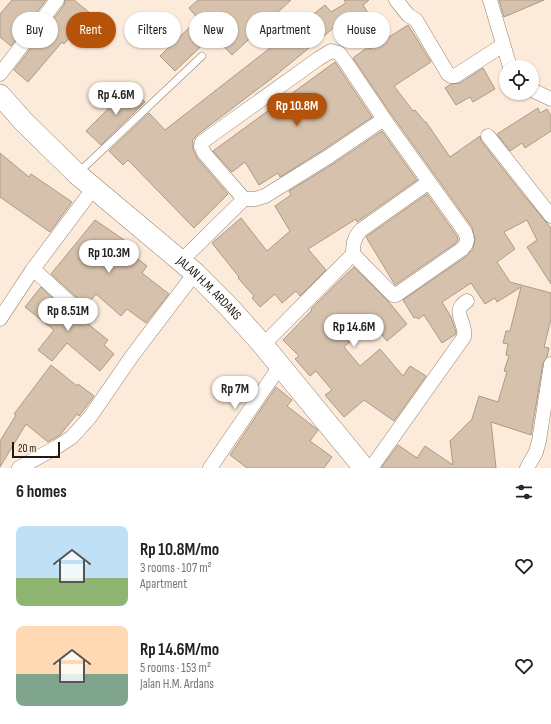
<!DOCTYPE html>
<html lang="en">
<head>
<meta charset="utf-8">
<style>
  :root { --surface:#fff; --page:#f6f6f6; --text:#222; --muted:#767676; --accent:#b45309 }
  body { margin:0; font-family:"Sofia Sans Condensed",sans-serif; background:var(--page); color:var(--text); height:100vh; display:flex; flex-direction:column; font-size:15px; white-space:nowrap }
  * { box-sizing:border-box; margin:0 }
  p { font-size:13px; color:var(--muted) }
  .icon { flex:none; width:22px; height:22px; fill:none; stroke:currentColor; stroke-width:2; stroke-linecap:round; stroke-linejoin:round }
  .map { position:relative; height:468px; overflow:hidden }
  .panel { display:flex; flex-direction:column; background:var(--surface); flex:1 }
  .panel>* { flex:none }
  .banner { position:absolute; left:12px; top:12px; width:527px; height:36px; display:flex; gap:8px }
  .fabs { position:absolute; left:499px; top:60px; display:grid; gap:8px }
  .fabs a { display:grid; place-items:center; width:40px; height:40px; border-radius:50%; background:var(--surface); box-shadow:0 1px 3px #0004; font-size:20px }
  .scale { position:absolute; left:12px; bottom:10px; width:48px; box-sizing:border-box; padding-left:4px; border:2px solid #211912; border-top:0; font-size:11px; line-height:14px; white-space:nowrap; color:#211912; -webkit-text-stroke:3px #fcebda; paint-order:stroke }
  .price { position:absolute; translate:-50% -34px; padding:0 9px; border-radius:14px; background:#fff; color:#222; font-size:13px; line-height:26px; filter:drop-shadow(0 1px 2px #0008) }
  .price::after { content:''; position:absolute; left:50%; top:24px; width:12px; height:9px; margin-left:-6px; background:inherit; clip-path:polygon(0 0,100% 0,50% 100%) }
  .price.selected { background:var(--accent); color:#fff }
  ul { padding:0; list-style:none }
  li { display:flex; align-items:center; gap:12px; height:100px; padding:0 16px }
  li span { display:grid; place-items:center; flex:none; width:112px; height:80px; border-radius:8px; color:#555 }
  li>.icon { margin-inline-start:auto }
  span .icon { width:48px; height:48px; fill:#fffc; stroke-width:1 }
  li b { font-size:17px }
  h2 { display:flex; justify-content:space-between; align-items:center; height:48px; padding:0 16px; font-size:17px }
  .tag { padding:0 14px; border-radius:18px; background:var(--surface); box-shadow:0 1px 3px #0004; font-size:14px; line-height:36px }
  .tag.selected { background:var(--accent); color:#fff }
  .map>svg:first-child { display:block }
  .building { fill:#d6c2ac; stroke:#ad9a85 }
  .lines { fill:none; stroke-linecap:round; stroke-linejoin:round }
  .lane-casing { stroke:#95826e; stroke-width:8 }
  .street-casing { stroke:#95826e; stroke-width:15 }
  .secondary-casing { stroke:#95826e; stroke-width:22 }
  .lane { stroke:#fff; stroke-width:7 }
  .street { stroke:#fff; stroke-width:14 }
  .secondary { stroke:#fff; stroke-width:21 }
  .labels { text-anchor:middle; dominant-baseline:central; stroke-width:3; stroke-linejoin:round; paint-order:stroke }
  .street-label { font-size:13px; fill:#211912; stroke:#fcebda }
</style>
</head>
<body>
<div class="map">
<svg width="551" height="468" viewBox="0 0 551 468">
  <rect width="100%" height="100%" fill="#fcebda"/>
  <g class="building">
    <polygon points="12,0 46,0 11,46 0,37 0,14"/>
    <polygon points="65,0 74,0 90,13 64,44 62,42 28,82 14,70 64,5"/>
    <polygon points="198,0 291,0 232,55 213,35 175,71 160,56 198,19 189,8"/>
    <polygon points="344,0 369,0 363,5 368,13 356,20 352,13 271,79 197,135 192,141 193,142 193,149 197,158 228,194 194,228 128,160 123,165 109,151 149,113 165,130 325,5 331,12 346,3"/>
    <polygon points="499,0 544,0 504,17"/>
    <polygon points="408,25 431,62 394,86 413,111 415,110 425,122 426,122 450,157 480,136 481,141 522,193 551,228 551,284 527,247 537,240 527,220 504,232 515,249 497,262 510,282 551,293 551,319 544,347 549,348 547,357 543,363 531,435 491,422 496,468 381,468 398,445 417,458 425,446 453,465 450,441 472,419 479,396 498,402 507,372 504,371 509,356 506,355 508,344 503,343 506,331 510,331 521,287 497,302 495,298 485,304 471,283 442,302 451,317 456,332 456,334 442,343 424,315 418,319 416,317 414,318 403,300 467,256 473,249 475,239 472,227 391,114 353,58 368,47 370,49"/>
    <polygon points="335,62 372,117 323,150 280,177 278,173 259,185 245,162 232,172 213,151"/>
    <polygon points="483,68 495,89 473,102 470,97 456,105 445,88 451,84 460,83"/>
    <polygon points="130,87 145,102 101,145 86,131"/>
    <polygon points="538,108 540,113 547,109 551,116 551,131 525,148 522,143 510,151 497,134"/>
    <polygon points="382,131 417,180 357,222 356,219 308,249 326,270 300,296 296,291 282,303 275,294 260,307 252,298 254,296 238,278 239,277 212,243 241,218 267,251 290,231 275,206 291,195 289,191 333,164"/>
    <polygon points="0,153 29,177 31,174 72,202 50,232 0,197"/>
    <polygon points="427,194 457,236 458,240 456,243 395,285 366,237"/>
    <polygon points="95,220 127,242 123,248 147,266 142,273 169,294 146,323 127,309 121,316 96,294 86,306 51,274"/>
    <polygon points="354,267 388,301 407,324 387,341 372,323 344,347 360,366 380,349 403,376 410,366 426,376 394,421 364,400 344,417 325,395 332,390 316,371 310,376 295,359 299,356 283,340 312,310 311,309 338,282"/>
    <polygon points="41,287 74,318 79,320 83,320 108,340 104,345 114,354 100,371 67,343 52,361 38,350 54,330 25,307"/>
    <polygon points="51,365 77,386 78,384 94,396 79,416 77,414 60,435 48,442 26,424 0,467 0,441 16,415 14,414"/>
    <polygon points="276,387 292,400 287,406 318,430 310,441 332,457 324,468 247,468 230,455"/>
  </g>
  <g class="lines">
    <defs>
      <polyline id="lane" points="78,173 202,56"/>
      <g id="street">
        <polyline points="396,0 408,15 416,20 448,74 451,76 455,76 503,45"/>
        <polyline points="490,0 510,67"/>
        <polygon points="331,51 339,53 345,61 384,119 328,157 265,196 255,199 244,199 204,153 201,146 202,142 318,59"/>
        <polyline points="0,74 57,0"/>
        <polyline points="532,90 551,99"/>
        <path d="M384,119L394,133L465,232C468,239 468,243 462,249L396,295H393L353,254C353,244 354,237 361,230L429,182"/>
        <polyline points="488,136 551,216"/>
        <polyline points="181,261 244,199"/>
        <polyline points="33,269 80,312"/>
        <polyline points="0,319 33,269 93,189"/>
        <polyline points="263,345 353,254"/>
        <polyline points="19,468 57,447 72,437 90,417 132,356 195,273"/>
        <polyline points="210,468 280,366"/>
        <path d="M371,468L464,337C467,323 450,311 467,301"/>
        <polyline points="527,468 536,452 539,441 551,364"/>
      </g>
      <g id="secondary">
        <path id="s1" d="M0,95L23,121L77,174L195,273L228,306L263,345L364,468"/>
      </g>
    </defs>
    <use href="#lane" class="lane-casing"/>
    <use href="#street" class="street-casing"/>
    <use href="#secondary" class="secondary-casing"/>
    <use href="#lane" class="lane"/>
    <use href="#street" class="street"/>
    <use href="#secondary" class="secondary"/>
  </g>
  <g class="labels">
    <g class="street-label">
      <text stroke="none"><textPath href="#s1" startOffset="285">JALAN H.M. ARDANS</textPath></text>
    </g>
  </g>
</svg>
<div class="fabs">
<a><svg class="icon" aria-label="locate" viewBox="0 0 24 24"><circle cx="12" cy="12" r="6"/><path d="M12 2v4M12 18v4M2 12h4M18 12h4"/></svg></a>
</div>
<div class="scale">20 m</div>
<b class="price" style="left:116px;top:116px">Rp 4.6M</b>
<b class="price selected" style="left:297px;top:127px">Rp 10.8M</b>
<b class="price" style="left:109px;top:274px">Rp 10.3M</b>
<b class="price" style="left:68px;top:332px">Rp 8.51M</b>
<b class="price" style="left:354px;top:348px">Rp 14.6M</b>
<b class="price" style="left:235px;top:410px">Rp 7M</b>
<div class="banner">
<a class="tag">Buy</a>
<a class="tag selected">Rent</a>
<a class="tag">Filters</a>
<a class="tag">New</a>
<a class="tag">Apartment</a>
<a class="tag">House</a>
</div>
</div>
<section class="panel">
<h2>6 homes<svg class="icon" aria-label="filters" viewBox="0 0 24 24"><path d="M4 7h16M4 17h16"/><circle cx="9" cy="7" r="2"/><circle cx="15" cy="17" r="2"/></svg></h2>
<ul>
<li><span style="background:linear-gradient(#bfe0f5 65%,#8fb573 0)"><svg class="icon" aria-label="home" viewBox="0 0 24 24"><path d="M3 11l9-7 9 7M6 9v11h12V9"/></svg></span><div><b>Rp 10.8M/mo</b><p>3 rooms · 107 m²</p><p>Apartment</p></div><svg class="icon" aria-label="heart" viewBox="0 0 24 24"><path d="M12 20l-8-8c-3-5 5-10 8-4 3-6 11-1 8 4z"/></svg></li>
<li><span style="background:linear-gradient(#ffd9b3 60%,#7fa58c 0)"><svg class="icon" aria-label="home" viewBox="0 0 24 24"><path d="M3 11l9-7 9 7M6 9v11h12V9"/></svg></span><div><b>Rp 14.6M/mo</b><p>5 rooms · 153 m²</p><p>Jalan H.M. Ardans</p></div><svg class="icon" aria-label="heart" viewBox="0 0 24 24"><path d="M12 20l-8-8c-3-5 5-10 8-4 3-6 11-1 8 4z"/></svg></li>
</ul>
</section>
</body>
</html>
